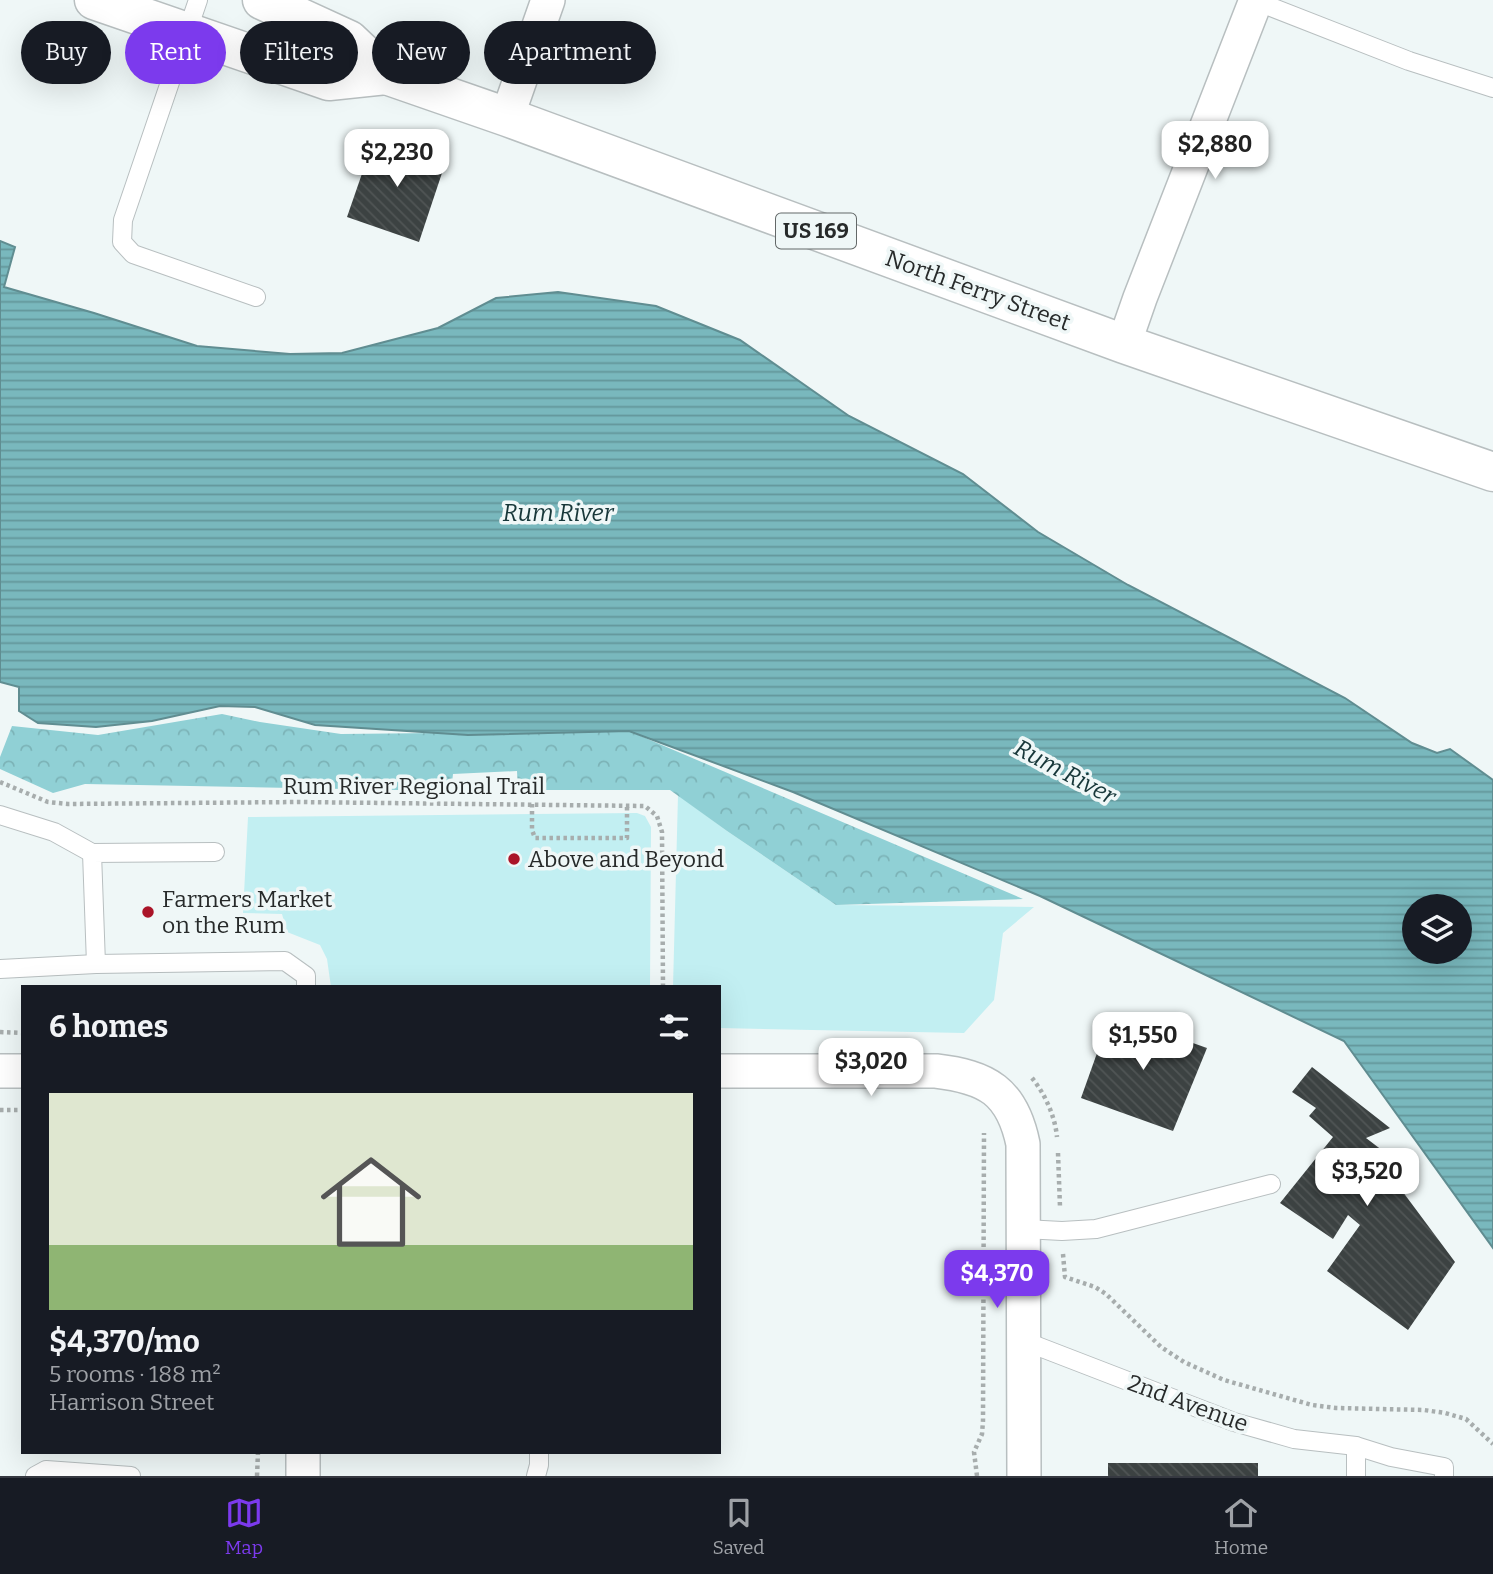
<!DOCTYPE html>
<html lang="en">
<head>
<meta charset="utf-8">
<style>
  :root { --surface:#171b24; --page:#242831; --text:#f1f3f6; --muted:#9ea1a6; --line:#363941; --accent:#7c3aed }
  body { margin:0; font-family:Bitter,serif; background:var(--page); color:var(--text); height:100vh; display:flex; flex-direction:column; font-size:26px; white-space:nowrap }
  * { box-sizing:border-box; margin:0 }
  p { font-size:23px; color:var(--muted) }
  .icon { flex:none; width:38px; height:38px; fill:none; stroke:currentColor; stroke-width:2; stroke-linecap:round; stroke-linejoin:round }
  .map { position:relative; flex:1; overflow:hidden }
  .drawer { position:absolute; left:21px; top:985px; width:700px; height:469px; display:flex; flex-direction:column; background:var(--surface); border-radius:0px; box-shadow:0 7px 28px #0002 }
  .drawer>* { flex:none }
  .top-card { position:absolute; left:21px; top:21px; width:700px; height:63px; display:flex; gap:14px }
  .controls { position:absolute; left:1402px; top:894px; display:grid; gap:14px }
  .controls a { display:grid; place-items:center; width:70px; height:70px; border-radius:50%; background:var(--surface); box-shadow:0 7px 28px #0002; font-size:35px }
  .price { position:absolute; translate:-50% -60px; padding:0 16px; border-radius:14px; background:#fff; color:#222; font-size:23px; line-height:46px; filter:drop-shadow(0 2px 4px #0008) }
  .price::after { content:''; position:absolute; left:50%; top:42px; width:21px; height:16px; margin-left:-10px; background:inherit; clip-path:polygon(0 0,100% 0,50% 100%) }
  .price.on { background:var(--accent); color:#fff }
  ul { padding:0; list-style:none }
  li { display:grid; align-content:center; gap:14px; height:371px; padding:0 28px }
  li span { display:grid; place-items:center; height:217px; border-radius:0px; color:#555 }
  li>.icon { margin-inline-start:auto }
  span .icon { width:126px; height:126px; fill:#fffc; stroke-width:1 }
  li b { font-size:30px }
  h2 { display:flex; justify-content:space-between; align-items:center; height:84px; padding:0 28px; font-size:30px }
  .pill { padding:0 24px; border-radius:32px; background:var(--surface); box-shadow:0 7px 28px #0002; font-size:24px; line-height:63px }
  .pill.on { background:var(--accent); color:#fff }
  .tab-bar { display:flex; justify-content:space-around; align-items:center; height:98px; border-top:2px solid var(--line); background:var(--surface); font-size:19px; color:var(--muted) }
  .tab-bar a { display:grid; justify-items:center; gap:4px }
  .tab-bar .on { color:var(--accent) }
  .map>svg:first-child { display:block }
  .grass { fill:#c2eff2 }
  .forest { fill:url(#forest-crowns) }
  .water { fill:url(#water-rules); stroke:#608d91; stroke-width:2; fill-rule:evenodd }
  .building { fill:url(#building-back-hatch) }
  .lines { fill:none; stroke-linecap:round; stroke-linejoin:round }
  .service-casing { stroke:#b8bfc0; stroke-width:20 }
  .minor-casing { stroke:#b8bfc0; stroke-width:36 }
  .trunk-casing { stroke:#b8bfc0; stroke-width:41 }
  .path { stroke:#a7adad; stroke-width:4.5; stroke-dasharray:3.5 3.5; stroke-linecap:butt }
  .service { stroke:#fff; stroke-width:18 }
  .minor { stroke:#fff; stroke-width:33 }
  .trunk { stroke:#fff; stroke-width:38 }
  .poi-dot { fill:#aa1428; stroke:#eff7f7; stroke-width:2.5 }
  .labels { text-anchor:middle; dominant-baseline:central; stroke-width:7; stroke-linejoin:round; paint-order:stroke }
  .shield { fill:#eff7f7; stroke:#636868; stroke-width:2 }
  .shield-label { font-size:21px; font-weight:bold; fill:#272a2a }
  .street-label { font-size:23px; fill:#272a2a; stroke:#eff7f7 }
  .poi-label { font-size:23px; fill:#272a2a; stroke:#eff7f7; text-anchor:start }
  .water-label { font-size:24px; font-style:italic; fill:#173739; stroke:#eff7f7 }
</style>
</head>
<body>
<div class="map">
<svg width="1493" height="1476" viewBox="0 0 1493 1476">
  <defs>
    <pattern id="forest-crowns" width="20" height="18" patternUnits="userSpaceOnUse" patternTransform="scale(1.75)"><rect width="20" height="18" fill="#90d0d5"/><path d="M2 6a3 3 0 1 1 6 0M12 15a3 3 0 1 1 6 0" fill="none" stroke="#7cb3b7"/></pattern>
    <pattern id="water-rules" width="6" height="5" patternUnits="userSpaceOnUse" patternTransform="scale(1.75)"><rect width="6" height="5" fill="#79b8bd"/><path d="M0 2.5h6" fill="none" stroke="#63969a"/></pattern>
    <pattern id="building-back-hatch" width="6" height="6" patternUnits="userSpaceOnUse" patternTransform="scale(1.75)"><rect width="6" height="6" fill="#3c4242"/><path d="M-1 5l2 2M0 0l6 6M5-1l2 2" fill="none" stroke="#505555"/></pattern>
  </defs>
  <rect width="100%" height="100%" fill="#eff7f7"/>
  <g class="grass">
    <polygon points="678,795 727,831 836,905 1034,907 1003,933 994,1000 964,1033 719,1028 719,987 673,987"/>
    <polygon points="637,813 645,816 651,827 650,987 331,987 327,959 320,945 287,932 282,914 243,913 248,817"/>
  </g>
  <polygon class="forest" points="222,714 260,722 341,734 629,731 1023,899 836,905 727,831 670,790 518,790 517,771 453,774 451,791 85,784 53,793 0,769 0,757 12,726 98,735"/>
  <path class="water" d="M0,241L15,247L4,287L94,313L197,346L290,354L342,353L438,328L496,298L558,292L656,306L740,340L849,416L963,474L1038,532L1128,585L1345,698L1412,743L1437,753L1450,749L1493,780V1248L1344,1041L1040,896L793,792L629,731L468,735L315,725L255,707L220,706L152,721L96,727L38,723L19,711V687L0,682ZM1460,906V952H1414V906Z"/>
  <g class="building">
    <polygon points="375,136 446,161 419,242 347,217"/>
    <polygon points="1111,1014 1207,1048 1173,1131 1081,1098"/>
    <polygon points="1312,1067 1390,1128 1366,1138 1403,1166 1394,1180 1455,1262 1408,1330 1327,1271 1360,1225 1348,1215 1333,1239 1280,1203 1333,1137 1309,1116 1316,1108 1292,1092"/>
    <rect x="1108" y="1463" width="150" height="13"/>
  </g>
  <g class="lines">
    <defs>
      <g id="service">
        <polyline points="198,0 123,220 122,242 133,254 256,297"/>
        <polyline points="1253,0 1409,61 1493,88"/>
        <polyline points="0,815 54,832 92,853"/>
        <polyline points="96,964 92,853 215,852"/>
        <polyline points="0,969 96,964 285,961 306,976 306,987"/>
        <polyline points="1024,1229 1062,1231 1096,1229 1271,1184"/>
        <polyline points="1024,1341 1234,1422 1294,1439 1356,1446 1391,1457 1444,1467 1444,1476"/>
        <polyline points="1356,1446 1356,1476"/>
        <polyline points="35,1476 46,1470 131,1476"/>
        <polyline points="536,1476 539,1465 539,1452"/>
      </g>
      <g id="minor">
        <polyline points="507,117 548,0"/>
        <polyline points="1124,344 1140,298 1256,0"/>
        <polyline points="0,1071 23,1071"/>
        <path d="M719,1071H936C987,1077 1012,1091 1023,1144L1024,1476"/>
        <polyline points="303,1452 303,1476"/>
      </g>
      <g id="trunk">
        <polyline points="94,0 329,81 386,75"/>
        <polyline points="262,0 349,40 386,75 507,117 1124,344 1493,472"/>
      </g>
    </defs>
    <use href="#service" class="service-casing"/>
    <use href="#minor" class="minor-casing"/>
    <use href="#trunk" class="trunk-casing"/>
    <g class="path">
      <polyline points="0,782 48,802 68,804 298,802 645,806 657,816 662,832 663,987"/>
      <polyline points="532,804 532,830 535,838 627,838 627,806"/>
      <polyline points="0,1032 23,1033"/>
      <path d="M1032,1078C1045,1094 1055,1116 1057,1137"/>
      <polyline points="0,1110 23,1110"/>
      <polyline points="1058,1153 1060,1207"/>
      <polyline points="1063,1254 1065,1277 1095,1287 1106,1294 1161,1347 1184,1362 1224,1380 1312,1405 1336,1408 1424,1410 1445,1413 1466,1419 1493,1444"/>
      <polyline points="257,1476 258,1452"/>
      <polyline points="977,1476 974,1452 982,1434 983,1421 984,1133"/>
    </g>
    <use href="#service" class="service"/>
    <use href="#minor" class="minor"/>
    <use href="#trunk" class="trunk"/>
  </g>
  <g class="poi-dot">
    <circle cx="514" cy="859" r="7"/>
    <circle cx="148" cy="912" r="7"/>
  </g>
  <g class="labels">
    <rect class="shield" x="776" y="213.5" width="80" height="35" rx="5"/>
    <g class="shield-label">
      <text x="816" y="231">US 169</text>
    </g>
    <g class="street-label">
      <text transform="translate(978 290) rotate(20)">North Ferry Street</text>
      <text x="414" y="786">Rum River Regional Trail</text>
      <text transform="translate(1188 1403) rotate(20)">2nd Avenue</text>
    </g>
    <g class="poi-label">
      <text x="528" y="859">Above and Beyond</text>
      <text x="162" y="899">Farmers Market<tspan x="162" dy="26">on the Rum</tspan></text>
    </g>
    <g class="water-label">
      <text x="558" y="513">Rum River</text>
      <text transform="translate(1065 772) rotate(28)">Rum River</text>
    </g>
  </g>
</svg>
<div class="controls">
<a><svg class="icon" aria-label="layers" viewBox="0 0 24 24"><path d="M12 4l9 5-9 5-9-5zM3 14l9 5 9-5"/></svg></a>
</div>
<b class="price" style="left:1215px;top:181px">$2,880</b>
<b class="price" style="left:397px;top:189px">$2,230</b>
<b class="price" style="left:1143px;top:1072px">$1,550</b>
<b class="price" style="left:871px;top:1098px">$3,020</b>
<b class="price" style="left:1367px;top:1208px">$3,520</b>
<b class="price on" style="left:997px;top:1310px">$4,370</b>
<div class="top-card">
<a class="pill">Buy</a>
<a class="pill on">Rent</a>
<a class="pill">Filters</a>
<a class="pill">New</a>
<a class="pill">Apartment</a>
</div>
<section class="drawer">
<h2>6 homes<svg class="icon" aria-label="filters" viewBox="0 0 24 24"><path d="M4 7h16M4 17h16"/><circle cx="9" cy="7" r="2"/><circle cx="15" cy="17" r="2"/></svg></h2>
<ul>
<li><span style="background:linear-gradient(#dfe7d0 70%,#8fb573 0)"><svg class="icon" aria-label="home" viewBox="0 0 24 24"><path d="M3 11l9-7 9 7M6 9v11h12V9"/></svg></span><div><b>$4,370/mo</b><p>5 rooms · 188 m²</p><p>Harrison Street</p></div></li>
</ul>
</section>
</div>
<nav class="tab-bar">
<a class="on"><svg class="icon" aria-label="map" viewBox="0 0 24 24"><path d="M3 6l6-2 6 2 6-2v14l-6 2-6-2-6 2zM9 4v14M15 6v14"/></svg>Map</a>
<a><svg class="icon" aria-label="saved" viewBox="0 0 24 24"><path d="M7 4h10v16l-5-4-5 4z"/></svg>Saved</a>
<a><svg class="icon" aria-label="home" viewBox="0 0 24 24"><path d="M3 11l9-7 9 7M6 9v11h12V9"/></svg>Home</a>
</nav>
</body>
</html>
